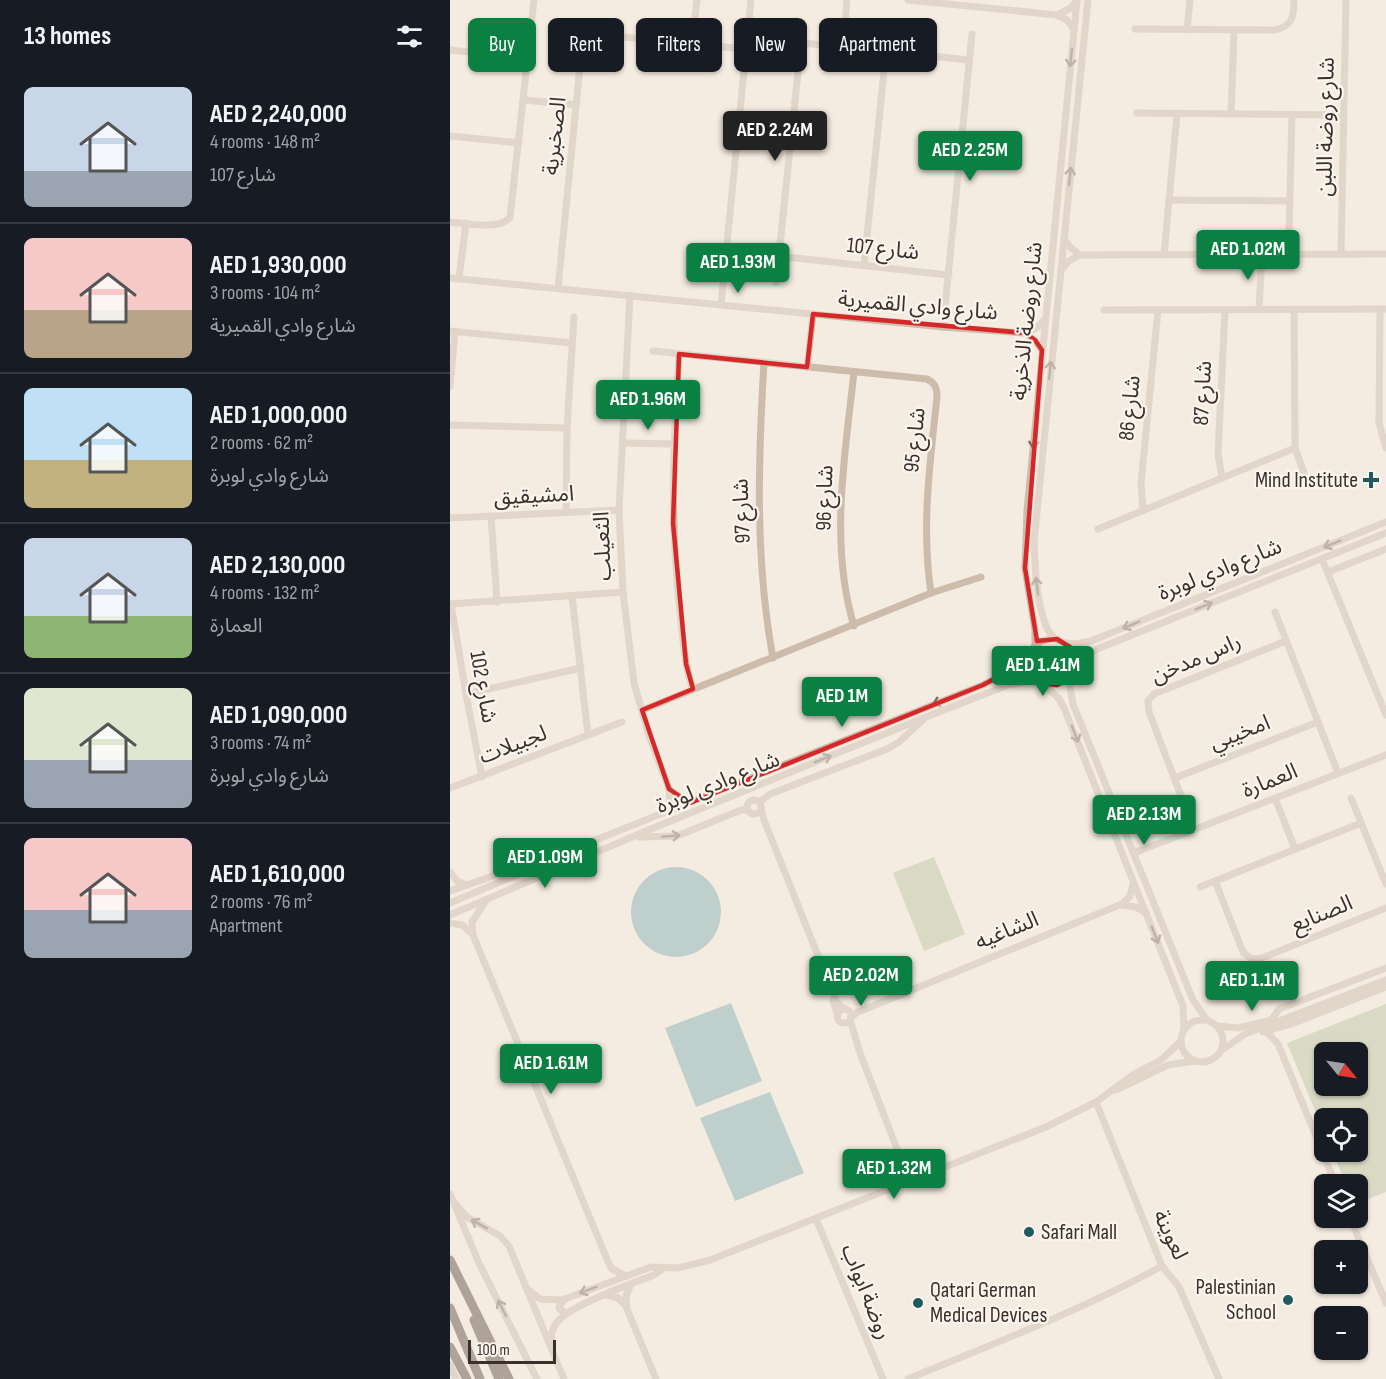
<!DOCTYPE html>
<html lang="en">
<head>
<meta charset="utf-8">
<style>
  :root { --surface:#171b24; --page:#242831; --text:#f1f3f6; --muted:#9ea1a6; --line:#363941; --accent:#0b8043 }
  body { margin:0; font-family:"Sofia Sans Condensed","Noto Sans Arabic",sans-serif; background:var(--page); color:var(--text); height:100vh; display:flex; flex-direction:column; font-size:22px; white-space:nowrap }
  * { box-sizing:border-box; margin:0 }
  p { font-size:20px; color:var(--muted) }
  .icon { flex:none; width:33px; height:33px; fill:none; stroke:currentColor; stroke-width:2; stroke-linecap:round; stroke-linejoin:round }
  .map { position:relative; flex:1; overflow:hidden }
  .panel { display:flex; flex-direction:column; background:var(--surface); width:450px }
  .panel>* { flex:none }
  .hud { position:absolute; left:18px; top:18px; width:570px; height:54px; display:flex; gap:12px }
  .needle { width:39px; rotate:120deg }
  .buttons { position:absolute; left:864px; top:1042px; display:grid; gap:12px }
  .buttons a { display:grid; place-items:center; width:54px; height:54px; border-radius:9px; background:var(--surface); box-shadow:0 2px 4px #0004; font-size:30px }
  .scale { position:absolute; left:18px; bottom:15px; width:88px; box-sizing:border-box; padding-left:6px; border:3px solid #3b302b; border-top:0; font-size:16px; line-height:21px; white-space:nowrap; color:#3b302b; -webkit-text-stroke:4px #fbf5ee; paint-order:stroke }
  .price { position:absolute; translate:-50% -51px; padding:0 14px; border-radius:6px; background:var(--accent); color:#fff; font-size:20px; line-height:39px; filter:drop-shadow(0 2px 3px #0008) }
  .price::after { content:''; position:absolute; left:50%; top:36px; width:18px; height:14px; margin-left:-9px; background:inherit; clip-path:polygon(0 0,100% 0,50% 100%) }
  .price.active { background:#222; color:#fff }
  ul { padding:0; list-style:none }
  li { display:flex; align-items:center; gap:18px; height:150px; padding:0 24px }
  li+li { border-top:2px solid var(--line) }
  li span { display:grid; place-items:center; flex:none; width:168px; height:120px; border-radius:9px; color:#555 }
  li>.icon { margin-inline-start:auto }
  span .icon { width:72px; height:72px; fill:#fffc; stroke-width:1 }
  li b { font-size:26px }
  h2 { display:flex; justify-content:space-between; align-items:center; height:72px; padding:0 24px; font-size:26px }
  .tag { padding:0 21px; border-radius:9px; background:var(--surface); box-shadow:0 2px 4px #0004; font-size:21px; line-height:54px }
  .tag.active { background:var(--accent); color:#fff }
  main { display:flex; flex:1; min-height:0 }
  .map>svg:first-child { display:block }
  .green { fill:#b8c4a0; fill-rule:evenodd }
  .water { fill:#7fb0b2 }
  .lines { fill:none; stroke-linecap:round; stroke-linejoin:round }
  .minor { stroke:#cdbbac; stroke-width:7 }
  .highway { stroke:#5c4a42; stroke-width:9 }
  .oneway { stroke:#7d6f65 }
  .marked { fill:none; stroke:#d62828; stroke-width:4.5; stroke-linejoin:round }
  .poi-dot { fill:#1f5a5e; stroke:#fbf5ee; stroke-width:2 }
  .labels { text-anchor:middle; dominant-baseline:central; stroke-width:4.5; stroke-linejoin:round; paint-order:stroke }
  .street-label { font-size:22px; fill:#3b302b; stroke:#fbf5ee }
  .poi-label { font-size:22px; fill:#3b302b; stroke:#fbf5ee; text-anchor:end }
</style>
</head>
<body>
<main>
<section class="panel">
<h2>13 homes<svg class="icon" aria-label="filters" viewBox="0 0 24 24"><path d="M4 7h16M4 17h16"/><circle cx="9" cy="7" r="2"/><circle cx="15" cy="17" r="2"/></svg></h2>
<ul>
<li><span style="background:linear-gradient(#c9d6e8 70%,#9aa5b1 0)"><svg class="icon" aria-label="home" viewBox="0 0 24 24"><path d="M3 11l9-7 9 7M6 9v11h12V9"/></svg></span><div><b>AED 2,240,000</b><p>4 rooms · 148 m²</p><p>شارع 107</p></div></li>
<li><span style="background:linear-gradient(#f6c9c9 60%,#b9a48a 0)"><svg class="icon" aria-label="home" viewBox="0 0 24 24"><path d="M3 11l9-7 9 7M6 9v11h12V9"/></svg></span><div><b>AED 1,930,000</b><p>3 rooms · 104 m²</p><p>شارع وادي القميرية</p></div></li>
<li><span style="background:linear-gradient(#bfe0f5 60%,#c2b280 0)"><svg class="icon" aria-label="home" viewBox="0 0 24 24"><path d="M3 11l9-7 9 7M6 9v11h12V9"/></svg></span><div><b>AED 1,000,000</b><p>2 rooms · 62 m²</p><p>شارع وادي لوبرة</p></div></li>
<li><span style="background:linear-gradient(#c9d6e8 65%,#8fb573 0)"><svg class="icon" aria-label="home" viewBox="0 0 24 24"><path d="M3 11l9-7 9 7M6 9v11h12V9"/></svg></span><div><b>AED 2,130,000</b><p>4 rooms · 132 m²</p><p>العمارة</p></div></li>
<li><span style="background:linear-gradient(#dfe7d0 60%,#9aa5b1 0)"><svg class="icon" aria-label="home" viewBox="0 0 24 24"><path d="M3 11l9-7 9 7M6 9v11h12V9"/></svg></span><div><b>AED 1,090,000</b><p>3 rooms · 74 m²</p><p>شارع وادي لوبرة</p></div></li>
<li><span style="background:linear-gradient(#f6c9c9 60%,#9aa5b1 0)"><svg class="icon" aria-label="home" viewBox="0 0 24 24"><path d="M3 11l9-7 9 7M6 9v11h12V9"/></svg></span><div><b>AED 1,610,000</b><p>2 rooms · 76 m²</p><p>Apartment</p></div></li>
</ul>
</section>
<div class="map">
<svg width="936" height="1379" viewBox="0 0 936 1379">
  <rect width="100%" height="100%" fill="#f4ebe1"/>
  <g class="green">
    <polygon points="484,857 515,934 474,951 443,873"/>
    <path d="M936,1004V1192L913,1201L908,1199V1185H896L883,1152H908V1119H874V1132L837,1043ZM874,1053H908V1086H874Z"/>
  </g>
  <g class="water">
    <circle cx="226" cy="912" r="45"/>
    <polygon points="281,1003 312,1081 246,1107 215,1028"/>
    <polygon points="320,1092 354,1173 285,1201 250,1118"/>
  </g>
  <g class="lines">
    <g class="minor">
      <polyline points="458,0 607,15 617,20 624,29"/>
      <polyline points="607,15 619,9 627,1"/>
      <path d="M685,29L825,30C842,26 844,17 844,0"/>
      <polyline points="737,30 740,0"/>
      <polyline points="324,40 519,60"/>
      <polyline points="242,44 247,0"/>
      <polyline points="393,47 397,0"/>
      <polyline points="0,50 78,58"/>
      <polyline points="74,100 126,105"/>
      <polyline points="687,113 894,115"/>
      <polyline points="781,114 784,31"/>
      <polyline points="287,134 340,140"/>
      <polyline points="0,136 69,143"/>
      <polyline points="719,200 840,201"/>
      <path d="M0,222C15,223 51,231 60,217L84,0"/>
      <polyline points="839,233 842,114"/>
      <polyline points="614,239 621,248 630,255"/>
      <polyline points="891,254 896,0"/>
      <polyline points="714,255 727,114"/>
      <polyline points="328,256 499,275"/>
      <polyline points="414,265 436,52"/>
      <polyline points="612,269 619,261 630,255 936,254"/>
      <polyline points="0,278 493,327 575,333 587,328 595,319"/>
      <polyline points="9,278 16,223"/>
      <polyline points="326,283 351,43"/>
      <path d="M108,288L131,56C135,45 140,37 153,35L295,49"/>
      <polyline points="180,295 169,510 173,592 184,683 199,736 219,789 220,801 214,813"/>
      <polyline points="271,304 301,0"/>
      <polyline points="809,309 812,254"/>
      <polyline points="844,309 845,435 845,448 854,473"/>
      <polyline points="930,309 929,423 936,448"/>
      <polyline points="654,310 936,309"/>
      <polyline points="493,327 522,34"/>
      <polyline points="0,331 122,343"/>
      <polyline points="575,333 585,340 592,350"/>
      <path d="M203,351L477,379C485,383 487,388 487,397C480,464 471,526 481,593"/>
      <path d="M229,354C223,441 220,526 230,612C233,638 234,665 243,689"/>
      <path d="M314,363C308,462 305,560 323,658"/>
      <polyline points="357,367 363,314"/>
      <polyline points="0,386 5,332"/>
      <polyline points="0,425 117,428"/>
      <polyline points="173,443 223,444"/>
      <polyline points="772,478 768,454 775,310"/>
      <polyline points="693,510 691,483 708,310"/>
      <polyline points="116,512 117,428 124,317"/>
      <polyline points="41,516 47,602"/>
      <polyline points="0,518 169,510"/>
      <polyline points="648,529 845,448"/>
      <polyline points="872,559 936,715"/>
      <polyline points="878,572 936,549"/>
      <polyline points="122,596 138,735"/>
      <polyline points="0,604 173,592"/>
      <polyline points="1,604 16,694 32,777"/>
      <polyline points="825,612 888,773"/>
      <path d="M404,626C379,543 395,456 404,372"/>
      <path d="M607,639C576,636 567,673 595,685C605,686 614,684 620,676C627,665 625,651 615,643C612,641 609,641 606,639C600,635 596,627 594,620C586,595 585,568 584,542L638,0"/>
      <polyline points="615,643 625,644 641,641 936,522"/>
      <polyline points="585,645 585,630 575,568 577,511 627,0"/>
      <polyline points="624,664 647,649 936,533"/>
      <polyline points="621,676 620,687 623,704 743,1000 757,1020"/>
      <polyline points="595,685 609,699 614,708 733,1006 734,1030"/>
      <polyline points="16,694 131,668"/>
      <polyline points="192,710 481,593 531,577"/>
      <polyline points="725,778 868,722"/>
      <polyline points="0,788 172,722"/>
      <polyline points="219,789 229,798 240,802"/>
      <polyline points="825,798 845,849"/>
      <polyline points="901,798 936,884"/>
      <circle cx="304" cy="807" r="7"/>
      <polyline points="310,803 312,800 320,794 437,749 449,742 473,720"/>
      <polyline points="311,808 314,820 386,1001 394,1009"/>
      <polyline points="744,830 699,712 698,701 704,694 836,641"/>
      <polyline points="189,837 227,836 291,810 298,810"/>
      <polyline points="684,853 936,755"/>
      <polyline points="0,872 7,881 17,885"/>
      <polyline points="765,881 793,952 801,959 812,958 936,908"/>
      <polyline points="750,887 911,823"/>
      <polyline points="0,891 143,841 533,685 565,669 579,655"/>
      <polyline points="36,900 22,922 23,935 159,1264 162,1269 176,1276"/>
      <polyline points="0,903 111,856"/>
      <polyline points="671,905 686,907 696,913"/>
      <polyline points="0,915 196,831 476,717 558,685 586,680"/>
      <polyline points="0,923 12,925 21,933"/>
      <polyline points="383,1001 388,1015"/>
      <circle cx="394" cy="1016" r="7"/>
      <polyline points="401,1018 406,1013 425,1005 672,904 680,896 683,884"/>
      <polyline points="822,1019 829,1009 936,968"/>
      <circle cx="752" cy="1041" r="21"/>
      <polyline points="400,1020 410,1053 459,1180"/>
      <polyline points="768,1026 788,1028 825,1019"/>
      <polyline points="816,1031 828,1044 886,1185"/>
      <polyline points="813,1032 841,1024 936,987"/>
      <polyline points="772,1050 795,1034 936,980"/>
      <polyline points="666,1090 718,1065 745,1061"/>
      <polyline points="646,1102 712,1266 729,1287 769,1379"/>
      <polyline points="0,1194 29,1263 87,1379"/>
      <polyline points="2,1200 17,1217 50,1236 59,1246 114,1379"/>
      <polyline points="900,1218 936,1303"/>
      <polyline points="366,1219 433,1379"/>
      <polyline points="181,1284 176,1296 177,1309 206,1379"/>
      <polyline points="76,1288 90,1299 112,1300 201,1267 228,1268 260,1260 596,1127 646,1102 684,1074 711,1060 731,1041"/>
      <polyline points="157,1295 168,1298 176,1306"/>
      <polyline points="115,1299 109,1307 110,1310 118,1313"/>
      <path d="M102,1345C100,1335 103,1325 110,1319C124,1304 183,1283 204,1275L214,1268"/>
      <polyline points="0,1365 6,1379"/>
      <path d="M458,1379C543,1344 632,1310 712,1266"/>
    </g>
    <g class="highway">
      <polyline points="0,1260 59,1379"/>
      <polyline points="0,1308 30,1379"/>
      <polyline points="24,1320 49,1379"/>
      <polyline points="0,1347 17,1379"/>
    </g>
  </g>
  <defs><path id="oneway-shaft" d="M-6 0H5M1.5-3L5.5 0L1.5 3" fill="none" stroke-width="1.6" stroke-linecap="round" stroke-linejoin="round" transform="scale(1.5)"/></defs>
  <g class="oneway">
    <use href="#oneway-shaft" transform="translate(621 58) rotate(96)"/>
    <use href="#oneway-shaft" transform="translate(620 176) rotate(-84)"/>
    <use href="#oneway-shaft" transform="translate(600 370) rotate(-84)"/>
    <use href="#oneway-shaft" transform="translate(584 440) rotate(95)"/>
    <use href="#oneway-shaft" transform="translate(882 544) rotate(158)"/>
    <use href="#oneway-shaft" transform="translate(587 586) rotate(-97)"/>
    <use href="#oneway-shaft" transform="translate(754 606) rotate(-22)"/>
    <use href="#oneway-shaft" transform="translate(681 625) rotate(158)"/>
    <use href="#oneway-shaft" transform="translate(491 701) rotate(158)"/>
    <use href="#oneway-shaft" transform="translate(625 734) rotate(68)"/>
    <use href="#oneway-shaft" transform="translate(373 759) rotate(-22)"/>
    <use href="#oneway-shaft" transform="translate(221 836) rotate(-5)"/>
    <use href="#oneway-shaft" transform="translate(705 935) rotate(68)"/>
    <use href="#oneway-shaft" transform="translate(29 1224) rotate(-151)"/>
    <use href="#oneway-shaft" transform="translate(138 1290) rotate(160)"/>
    <use href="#oneway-shaft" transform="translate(52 1308) rotate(-117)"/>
  </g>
  <path d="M0 0H936V1379H0ZM363,314L575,333L585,340L592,350L575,568L587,641L607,639L620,647L624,664L617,679L607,685L590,683L576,662L533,685L240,803L219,789L192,710L243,689L236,664L223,523L229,354L357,367Z" fill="#f4ebe1" fill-opacity=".55" fill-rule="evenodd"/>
  <path class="marked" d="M363,314L575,333L585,340L592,350L575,568L587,641L607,639L620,647L624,664L617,679L607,685L590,683L576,662L533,685L240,803L219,789L192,710L243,689L236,664L223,523L229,354L357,367Z"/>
  <g class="poi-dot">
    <path d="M918 471h6v6h6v6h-6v6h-6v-6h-6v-6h6z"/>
    <circle cx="579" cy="1232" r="6"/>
    <circle cx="838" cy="1300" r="6"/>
    <circle cx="468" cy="1303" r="6"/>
  </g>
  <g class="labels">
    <g class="street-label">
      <text transform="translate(876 127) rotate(-89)">شارع روضة اللبن</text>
      <text transform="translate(105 136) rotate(-84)">الصخبرية</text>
      <text transform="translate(433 249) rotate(6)">شارع 107</text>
      <text transform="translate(468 306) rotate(5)">شارع وادي القميرية</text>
      <text transform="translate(577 321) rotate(-84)">شارع روضة الذخرية</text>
      <text transform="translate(753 393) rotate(-87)">شارع 87</text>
      <text transform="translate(680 408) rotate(-84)">شارع 86</text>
      <text transform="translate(465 440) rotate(-84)">شارع 95</text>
      <text transform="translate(84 496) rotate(-3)">امشيقيق</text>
      <text transform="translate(375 498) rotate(-88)">شارع 96</text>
      <text transform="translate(292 511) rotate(-92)">شارع 97</text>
      <text transform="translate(153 546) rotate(-92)">الثعيلب</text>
      <text transform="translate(770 570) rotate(-22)">شارع وادي لوبرة</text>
      <text transform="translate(746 659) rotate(-23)">راس مدخن</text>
      <text transform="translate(33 687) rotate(80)">شارع 102</text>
      <text transform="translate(790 733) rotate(-21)">امخيبي</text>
      <text transform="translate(63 745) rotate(-21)">لجبيلات</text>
      <text transform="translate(820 781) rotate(-22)">العمارة</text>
      <text transform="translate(268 783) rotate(-22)">شارع وادي لوبرة</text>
      <text transform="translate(872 914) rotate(-22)">الصنايع</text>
      <text transform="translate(557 931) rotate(-22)">الشاغيه</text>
      <text transform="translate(720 1235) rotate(65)">لعوينة</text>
      <text transform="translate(416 1292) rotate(68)">روضة ابواب</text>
    </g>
    <g class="poi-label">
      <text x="908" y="480">Mind Institute</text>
      <text x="591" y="1232" text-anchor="start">Safari Mall</text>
      <text x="826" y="1287">Palestinian<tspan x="826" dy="25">School</tspan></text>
      <text x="480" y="1290" text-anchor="start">Qatari German<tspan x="480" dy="25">Medical Devices</tspan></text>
    </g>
  </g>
</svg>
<div class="buttons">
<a><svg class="needle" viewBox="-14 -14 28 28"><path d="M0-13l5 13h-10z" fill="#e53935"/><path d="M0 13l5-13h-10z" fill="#9ea1a6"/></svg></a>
<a><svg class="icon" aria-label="locate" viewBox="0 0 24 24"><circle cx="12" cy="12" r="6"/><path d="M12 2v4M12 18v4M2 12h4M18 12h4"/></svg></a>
<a><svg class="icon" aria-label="layers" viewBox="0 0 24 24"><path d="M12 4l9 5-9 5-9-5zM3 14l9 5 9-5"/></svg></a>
<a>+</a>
<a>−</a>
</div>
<div class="scale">100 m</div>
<b class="price active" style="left:325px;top:162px">AED 2.24M</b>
<b class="price" style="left:520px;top:182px">AED 2.25M</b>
<b class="price" style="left:798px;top:281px">AED 1.02M</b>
<b class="price" style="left:288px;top:294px">AED 1.93M</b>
<b class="price" style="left:198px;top:431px">AED 1.96M</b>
<b class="price" style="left:593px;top:697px">AED 1.41M</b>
<b class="price" style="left:392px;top:728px">AED 1M</b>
<b class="price" style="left:694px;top:846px">AED 2.13M</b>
<b class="price" style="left:95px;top:889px">AED 1.09M</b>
<b class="price" style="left:411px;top:1007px">AED 2.02M</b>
<b class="price" style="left:802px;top:1012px">AED 1.1M</b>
<b class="price" style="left:101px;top:1095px">AED 1.61M</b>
<b class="price" style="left:444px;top:1200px">AED 1.32M</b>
<div class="hud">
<a class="tag active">Buy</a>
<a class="tag">Rent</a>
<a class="tag">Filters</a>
<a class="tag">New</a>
<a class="tag">Apartment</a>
</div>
</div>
</main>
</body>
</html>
